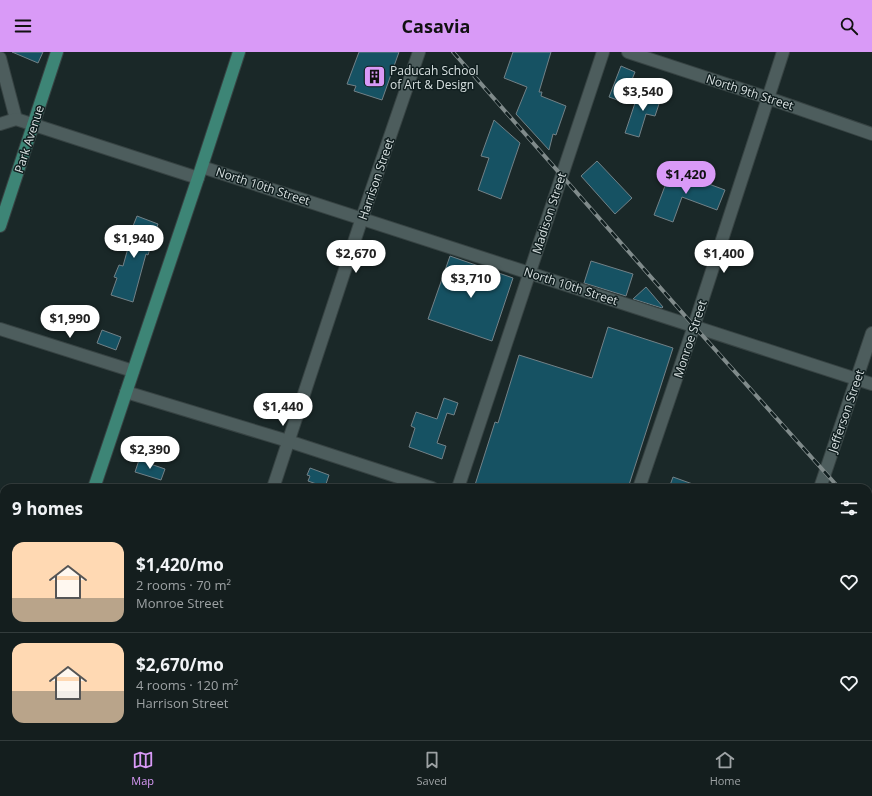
<!DOCTYPE html>
<html lang="en">
<head>
<meta charset="utf-8">
<style>
  :root { --surface:#141e1e; --page:#1d2727; --text:#f1f3f6; --muted:#9da2a4; --line:#333c3c; --accent:#d99af7 }
  body { margin:0; font-family:"Open Sans",sans-serif; background:var(--page); color:var(--text); height:100vh; display:flex; flex-direction:column; font-size:15px; white-space:nowrap }
  * { box-sizing:border-box; margin:0 }
  p { font-size:13px; color:var(--muted) }
  .icon { flex:none; width:22px; height:22px; fill:none; stroke:currentColor; stroke-width:2; stroke-linecap:round; stroke-linejoin:round }
  .map { position:relative; flex:1; overflow:hidden }
  .panel { position:absolute; left:0px; top:432px; width:872px; height:256px; display:flex; flex-direction:column; background:var(--surface); border-radius:12px 12px 0 0; box-shadow:0 1px 3px #0004,0 0 0 1px var(--line) }
  .panel>* { flex:none }
  .price { position:absolute; translate:-50% -34px; padding:0 9px; border-radius:14px; background:#fff; color:#222; font-size:13px; line-height:26px; filter:drop-shadow(0 1px 2px #0008) }
  .price::after { content:''; position:absolute; left:50%; top:24px; width:12px; height:9px; margin-left:-6px; background:inherit; clip-path:polygon(0 0,100% 0,50% 100%) }
  .price.active { background:var(--accent); color:#111 }
  ul { padding:0; list-style:none }
  li { display:flex; align-items:center; gap:12px; height:100px; padding:0 12px }
  li+li { border-top:1px solid var(--line) }
  li span { display:grid; place-items:center; flex:none; width:112px; height:80px; border-radius:12px; color:#555 }
  li>.icon { margin-inline-start:auto }
  span .icon { width:48px; height:48px; fill:#fffc; stroke-width:1 }
  li b { font-size:17px }
  h2 { display:flex; justify-content:space-between; align-items:center; height:48px; padding:0 12px; font-size:17px }
  header { display:flex; justify-content:space-between; align-items:center; height:52px; padding:0 12px; background:var(--accent); color:#111; font-size:18px; font-weight:700 }
  .tab-bar { display:flex; justify-content:space-around; align-items:center; height:56px; border-top:1px solid var(--line); background:var(--surface); font-size:11px; color:var(--muted) }
  .tab-bar a { display:grid; justify-items:center; gap:2px }
  .tab-bar .active { color:var(--accent) }
  .map>svg:first-child { display:block }
  .building { fill:#165263; stroke:#728187 }
  .lines { fill:none; stroke-linecap:round; stroke-linejoin:round }
  .minor-casing { stroke:#374343; stroke-width:14 }
  .major-casing { stroke:#374343; stroke-width:14 }
  .minor { stroke:#4d5d5d; stroke-width:12 }
  .major { stroke:#3d8576; stroke-width:12 }
  .rail-casing { stroke:#808b8b; stroke-width:4 }
  .rail { stroke:#101e1f; stroke-width:2.5; stroke-dasharray:8; stroke-linecap:butt }
  .labels { text-anchor:middle; dominant-baseline:central; stroke-width:3; stroke-linejoin:round; paint-order:stroke }
  .poi-label { font-size:12px; fill:#d7e0e0; stroke:#101e1f; text-anchor:start }
  .street-label { font-size:12px; fill:#d7e0e0; stroke:#101e1f }
</style>
</head>
<body>
<header><svg class="icon" aria-label="menu" viewBox="0 0 24 24"><path d="M4 6h16M4 12h16M4 18h16"/></svg>Casavia<svg class="icon" aria-label="search" viewBox="0 0 24 24"><circle cx="10" cy="10" r="6"/><path d="M15 15l6 6"/></svg></header>
<div class="map">
<svg width="872" height="688" viewBox="0 0 872 688">
  <rect width="100%" height="100%" fill="#1a2828"/>
  <g class="building">
    <polygon points="12,0 43,0 38,11"/>
    <polygon points="359,0 399,0 382,48 354,39 356,34 347,32"/>
    <polygon points="513,0 551,0 539,40 542,40 541,44 566,54 556,83 553,82 549,98 516,62 527,35 504,26"/>
    <polygon points="621,14 635,20 623,50 609,45"/>
    <polygon points="645,38 662,43 655,64 646,62 639,85 625,81 635,51 641,53"/>
    <polygon points="494,68 520,91 501,147 478,138 489,106 481,104"/>
    <polygon points="597,109 632,146 615,162 581,124"/>
    <polygon points="671,118 725,138 717,158 682,145 673,170 654,163"/>
    <polygon points="137,164 158,172 153,187 148,203 146,202 133,250 111,243 117,226 114,225 119,213 123,214 128,196 123,194 129,178 131,179"/>
    <polygon points="450,204 513,226 492,289 428,267"/>
    <polygon points="591,209 633,222 626,244 584,231"/>
    <polygon points="646,235 663,255 662,256 633,247"/>
    <polygon points="608,275 673,296 628,436 474,436 495,370 498,371 519,303 592,326"/>
    <polygon points="102,278 121,285 116,298 97,291"/>
    <polygon points="444,346 458,351 454,363 447,361 437,391 446,394 442,407 409,395 415,376 411,374 416,360 437,367"/>
    <polygon points="139,408 165,417 161,428 135,420"/>
    <polygon points="310,416 329,423 325,435 308,429 310,424 307,423"/>
    <polygon points="673,425 701,435 701,436 669,436"/>
  </g>
  <g class="lines">
    <defs>
      <g id="minor">
        <polyline points="628,0 768,46 872,82"/>
        <polyline points="0,6 16,67"/>
        <polyline points="0,72 16,67 198,126"/>
        <polyline points="202,115 872,332"/>
        <polyline points="0,277 133,319"/>
        <polyline points="126,340 288,389 432,436"/>
        <polyline points="273,436 362,166 419,0"/>
        <polyline points="458,436 603,0"/>
        <polyline points="639,436 694,274 783,0"/>
        <polyline points="820,436 872,281"/>
        <polyline points="868,506 872,508"/>
        <polyline points="0,516 4,517"/>
        <polyline points="404,684 416,688"/>
        <polyline points="189,688 191,684"/>
        <polyline points="375,688 376,684"/>
        <polyline points="555,688 557,684"/>
        <polyline points="736,688 737,684"/>
      </g>
      <g id="major">
        <polyline points="0,174 57,0"/>
        <polyline points="94,436 198,126 239,0"/>
        <polyline points="11,688 12,684"/>
      </g>
    </defs>
    <use href="#minor" class="minor-casing"/>
    <use href="#major" class="major-casing"/>
    <use href="#minor" class="minor"/>
    <use href="#major" class="major"/>
    <defs>
      <g id="rail">
        <polyline points="453,0 694,274 839,436"/>
        <polyline points="868,467 872,471"/>
      </g>
    </defs>
    <use href="#rail" class="rail-casing"/>
    <use href="#rail" class="rail"/>
  </g>
  <defs>
    <symbol id="building-square" viewBox="-11 -11 22 22"><rect x="-9" y="-9" width="18" height="18" rx="4" fill="#d99af7" stroke="#101e1f"/><path d="M-4-6H4V6H1V3H-1V6H-4ZM-2.5-4.3h1.7v1.8h-1.7ZM.8-4.3h1.7v1.8H.8ZM-2.5-1h1.7V.8h-1.7ZM.8-1h1.7V.8H.8Z" fill="#111"/></symbol>
  </defs>
  <g fill-rule="evenodd">
    <use href="#building-square" x="362" y="12" width="25" height="25"/>
  </g>
  <g class="labels">
    <g class="poi-label">
      <text x="390" y="18">Paducah School<tspan x="390" dy="14">of Art &amp; Design</tspan></text>
    </g>
    <g class="street-label">
      <text transform="translate(750 40) rotate(18)">North 9th Street</text>
      <text transform="translate(29 87) rotate(-72)">Park Avenue</text>
      <text transform="translate(376 127) rotate(-71)">Harrison Street</text>
      <text transform="translate(263 134) rotate(18)">North 10th Street</text>
      <text transform="translate(549 161) rotate(-72)">Madison Street</text>
      <text transform="translate(571 234) rotate(18)">North 10th Street</text>
      <text transform="translate(690 287) rotate(-72)">Monroe Street</text>
      <text transform="translate(846 359) rotate(-71)">Jefferson Street</text>
    </g>
  </g>
</svg>
<b class="price" style="left:643px;top:60px">$3,540</b>
<b class="price active" style="left:686px;top:143px">$1,420</b>
<b class="price" style="left:134px;top:207px">$1,940</b>
<b class="price" style="left:356px;top:222px">$2,670</b>
<b class="price" style="left:724px;top:222px">$1,400</b>
<b class="price" style="left:471px;top:247px">$3,710</b>
<b class="price" style="left:70px;top:287px">$1,990</b>
<b class="price" style="left:283px;top:375px">$1,440</b>
<b class="price" style="left:150px;top:418px">$2,390</b>
<section class="panel">
<h2>9 homes<svg class="icon" aria-label="filters" viewBox="0 0 24 24"><path d="M4 7h16M4 17h16"/><circle cx="9" cy="7" r="2"/><circle cx="15" cy="17" r="2"/></svg></h2>
<ul>
<li><span style="background:linear-gradient(#ffd9b3 70%,#b9a48a 0)"><svg class="icon" aria-label="home" viewBox="0 0 24 24"><path d="M3 11l9-7 9 7M6 9v11h12V9"/></svg></span><div><b>$1,420/mo</b><p>2 rooms · 70 m²</p><p>Monroe Street</p></div><svg class="icon" aria-label="heart" viewBox="0 0 24 24"><path d="M12 20l-8-8c-3-5 5-10 8-4 3-6 11-1 8 4z"/></svg></li>
<li><span style="background:linear-gradient(#ffd9b3 60%,#b9a48a 0)"><svg class="icon" aria-label="home" viewBox="0 0 24 24"><path d="M3 11l9-7 9 7M6 9v11h12V9"/></svg></span><div><b>$2,670/mo</b><p>4 rooms · 120 m²</p><p>Harrison Street</p></div><svg class="icon" aria-label="heart" viewBox="0 0 24 24"><path d="M12 20l-8-8c-3-5 5-10 8-4 3-6 11-1 8 4z"/></svg></li>
</ul>
</section>
</div>
<nav class="tab-bar">
<a class="active"><svg class="icon" aria-label="map" viewBox="0 0 24 24"><path d="M3 6l6-2 6 2 6-2v14l-6 2-6-2-6 2zM9 4v14M15 6v14"/></svg>Map</a>
<a><svg class="icon" aria-label="saved" viewBox="0 0 24 24"><path d="M7 4h10v16l-5-4-5 4z"/></svg>Saved</a>
<a><svg class="icon" aria-label="home" viewBox="0 0 24 24"><path d="M3 11l9-7 9 7M6 9v11h12V9"/></svg>Home</a>
</nav>
</body>
</html>
